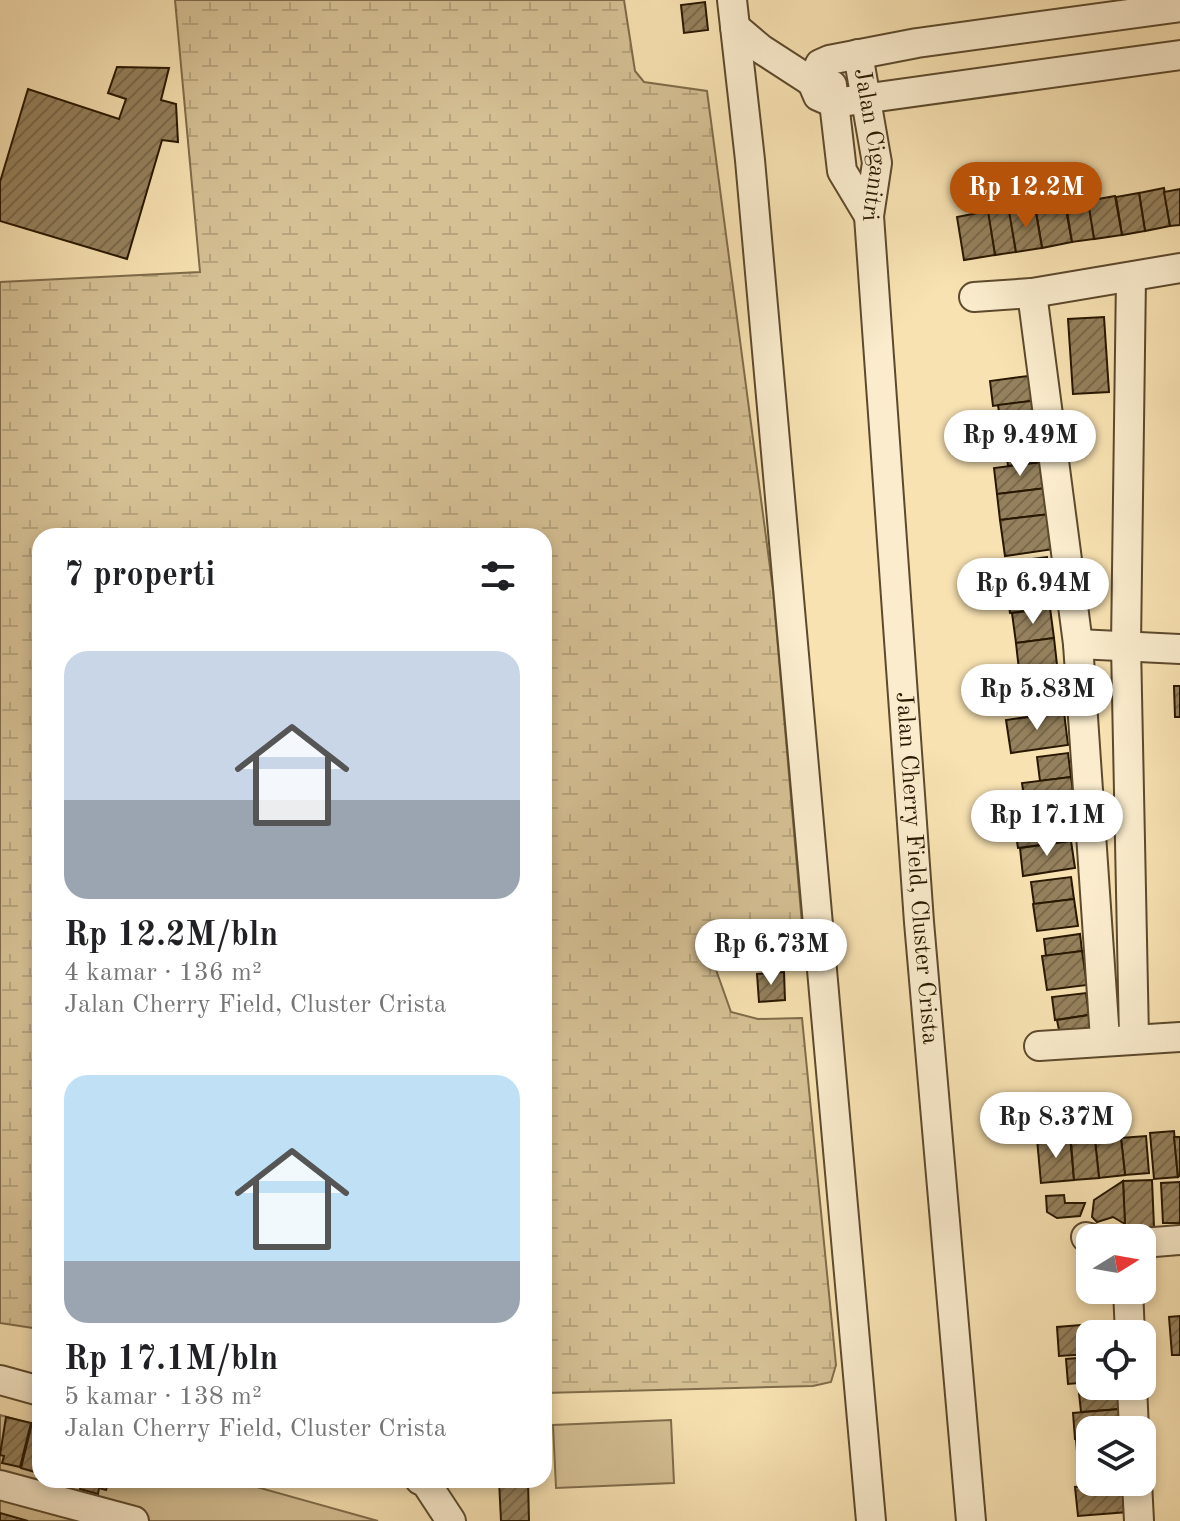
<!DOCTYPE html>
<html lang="id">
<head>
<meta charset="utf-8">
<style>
  :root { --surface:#fff; --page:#f6f6f6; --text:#202124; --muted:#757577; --accent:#b45309 }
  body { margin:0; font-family:"Old Standard TT",serif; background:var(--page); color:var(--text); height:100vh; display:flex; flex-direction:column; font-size:30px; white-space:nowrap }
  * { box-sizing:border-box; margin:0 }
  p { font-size:26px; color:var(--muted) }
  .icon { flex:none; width:44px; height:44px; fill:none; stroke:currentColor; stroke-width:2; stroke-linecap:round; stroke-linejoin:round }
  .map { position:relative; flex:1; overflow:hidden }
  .side { position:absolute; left:32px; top:528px; width:520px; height:960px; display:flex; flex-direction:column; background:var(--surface); border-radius:24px; box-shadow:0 4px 12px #0003 }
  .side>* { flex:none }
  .needle { width:52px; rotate:79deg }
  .fabs { position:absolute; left:1076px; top:1224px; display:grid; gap:16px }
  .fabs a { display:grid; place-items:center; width:80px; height:80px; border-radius:16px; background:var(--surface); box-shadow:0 4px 12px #0003; font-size:40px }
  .price { position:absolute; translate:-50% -68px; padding:0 18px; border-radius:28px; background:#fff; color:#222; font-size:26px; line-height:52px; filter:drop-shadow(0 2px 4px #0008) }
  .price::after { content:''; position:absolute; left:50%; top:48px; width:24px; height:18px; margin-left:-12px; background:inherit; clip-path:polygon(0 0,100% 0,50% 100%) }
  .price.current { background:var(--accent); color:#fff }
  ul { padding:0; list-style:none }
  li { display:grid; align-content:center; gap:16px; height:424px; padding:0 32px }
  li span { display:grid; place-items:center; height:248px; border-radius:24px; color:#555 }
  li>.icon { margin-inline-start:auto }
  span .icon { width:144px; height:144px; fill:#fffc; stroke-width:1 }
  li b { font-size:34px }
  h2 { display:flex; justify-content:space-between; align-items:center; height:96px; padding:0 32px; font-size:34px }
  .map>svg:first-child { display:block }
  .green { fill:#d5c094; stroke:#7f6c4a; stroke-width:2 }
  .wetland { fill:url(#wetland-marsh); stroke:#7f6c4a; stroke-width:2 }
  .building { fill:url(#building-hatch); stroke:#291801; stroke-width:2 }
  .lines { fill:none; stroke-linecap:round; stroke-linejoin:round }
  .minor-casing { stroke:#5d4a2d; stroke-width:32 }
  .minor { stroke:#faeccd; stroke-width:28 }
  .labels { text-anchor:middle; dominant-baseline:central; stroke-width:7; stroke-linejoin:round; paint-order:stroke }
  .street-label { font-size:24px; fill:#291801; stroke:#faeccd }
</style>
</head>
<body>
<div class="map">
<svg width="1180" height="1521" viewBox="0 0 1180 1521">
  <defs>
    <pattern id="wetland-marsh" width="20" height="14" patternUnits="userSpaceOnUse" patternTransform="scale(2)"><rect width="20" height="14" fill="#d5c094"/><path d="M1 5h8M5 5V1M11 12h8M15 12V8" fill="none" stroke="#b7a47e"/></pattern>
    <pattern id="building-hatch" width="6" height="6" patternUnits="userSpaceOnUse" patternTransform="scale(2)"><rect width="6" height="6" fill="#95815d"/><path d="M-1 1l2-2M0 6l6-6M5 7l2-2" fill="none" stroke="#7a694a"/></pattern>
  </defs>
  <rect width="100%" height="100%" fill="#f8e2b2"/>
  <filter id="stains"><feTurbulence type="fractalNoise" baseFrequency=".0025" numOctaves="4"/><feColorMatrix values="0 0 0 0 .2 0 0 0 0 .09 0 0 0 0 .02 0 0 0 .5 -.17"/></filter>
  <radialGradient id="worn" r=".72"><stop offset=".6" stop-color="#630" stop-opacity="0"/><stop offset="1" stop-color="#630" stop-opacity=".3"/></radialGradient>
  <g class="green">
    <polygon points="0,1415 40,1426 40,1480 232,1480 378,1521 0,1521"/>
    <polygon points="671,1420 674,1483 556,1488 553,1425"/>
  </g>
  <polygon class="wetland" points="175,0 624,0 635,71 644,82 707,91 773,590 802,924 704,936 731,1012 758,1019 802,1018 836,1365 831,1382 813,1386 544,1393 544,536 40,536 40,1329 0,1323 0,282 200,272"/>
  <g class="building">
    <polygon points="705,2 708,30 684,33 681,5"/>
    <polygon points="117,67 169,68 161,100 176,104 178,142 162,140 127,259 0,221 0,182 28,89 119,119 126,99 108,93"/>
    <polygon points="1164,188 1170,226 1145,231 1139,193"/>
    <polygon points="1180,189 1180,225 1170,226 1164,192"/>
    <polygon points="1139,193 1145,231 1122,235 1116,197"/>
    <polygon points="1115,196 1122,235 1094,239 1087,201"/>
    <polygon points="1064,199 1072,242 1042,248 1035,205"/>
    <polygon points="1088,201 1094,239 1072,242 1066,205"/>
    <polygon points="1009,207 1016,252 995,255 987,211"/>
    <polygon points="1035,207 1042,248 1016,252 1009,211"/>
    <polygon points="988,211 995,255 964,260 957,217"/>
    <polygon points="1104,317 1109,392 1073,394 1068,319"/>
    <polygon points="1036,375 1039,400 993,406 990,381"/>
    <polygon points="1039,400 1043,428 1002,434 998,405"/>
    <polygon points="1040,437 1043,462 1008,466 1005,441"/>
    <polygon points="1043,462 1046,488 997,494 994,468"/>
    <polygon points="1046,488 1050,514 1000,520 997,494"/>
    <polygon points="1050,514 1054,549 1005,556 1000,520"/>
    <polygon points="1047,557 1049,579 1019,583 1016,561"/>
    <polygon points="1046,579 1050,608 1010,613 1006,584"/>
    <polygon points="1050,608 1054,638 1016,643 1012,613"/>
    <polygon points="1054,638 1057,665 1019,670 1016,643"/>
    <polygon points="1057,665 1063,703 1012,710 1007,671"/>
    <polygon points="1174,686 1180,686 1180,717 1175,717"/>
    <polygon points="1064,712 1068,745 1011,753 1006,720"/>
    <polygon points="1068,753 1071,777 1040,781 1037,757"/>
    <polygon points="1071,777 1075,805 1026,811 1022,783"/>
    <polygon points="1067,815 1071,841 1018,848 1014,822"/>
    <polygon points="1071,841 1075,868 1023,876 1020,848"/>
    <polygon points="1071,877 1074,899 1034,904 1031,882"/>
    <polygon points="1074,899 1078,926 1037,931 1033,904"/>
    <polygon points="1080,934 1082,951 1046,956 1044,939"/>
    <polygon points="1082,951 1087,985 1047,990 1042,956"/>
    <polygon points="784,972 785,1000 759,1002 757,974"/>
    <polygon points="1086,993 1089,1015 1055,1020 1052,997"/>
    <polygon points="1089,1015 1091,1036 1061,1040 1057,1020"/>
    <polygon points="1048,1101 1062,1101 1063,1119 1047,1118"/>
    <polygon points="1174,1131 1178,1177 1154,1179 1150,1133"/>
    <polygon points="1070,1136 1074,1180 1041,1183 1037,1139"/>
    <polygon points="1146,1136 1149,1173 1125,1175 1121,1138"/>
    <polygon points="1174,1137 1180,1137 1180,1176 1178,1177"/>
    <polygon points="1121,1138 1125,1175 1099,1178 1095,1140"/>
    <polygon points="1095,1140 1099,1178 1074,1180 1071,1141"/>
    <polygon points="1152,1180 1154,1227 1125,1228 1123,1181"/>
    <polygon points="1123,1181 1125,1224 1113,1217 1097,1222 1092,1217 1094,1200"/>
    <polygon points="1180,1182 1180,1223 1163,1223 1161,1183"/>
    <polygon points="1064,1195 1065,1203 1085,1203 1080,1216 1057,1218 1047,1212 1046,1196"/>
    <polygon points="1180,1316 1180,1355 1172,1355 1169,1317"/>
    <polygon points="1118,1322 1119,1334 1090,1334 1090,1354 1059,1356 1057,1327"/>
    <polygon points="1090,1357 1090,1382 1068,1384 1066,1359"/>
    <polygon points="1090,1382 1090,1386 1118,1386 1120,1409 1081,1412 1078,1383"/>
    <polygon points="1120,1409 1122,1430 1090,1430 1090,1438 1075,1439 1073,1413"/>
    <polygon points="6,1417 31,1423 20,1467 2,1463 4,1456 0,1455"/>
    <polygon points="32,1423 40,1425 38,1473 21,1468"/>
    <polygon points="1090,1438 1090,1462 1078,1463 1076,1439"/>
    <polygon points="1087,1462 1090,1462 1090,1482 1126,1483 1089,1486"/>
    <polygon points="82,1480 109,1480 106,1490 99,1488 98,1494 80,1489"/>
    <polygon points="499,1480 528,1480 529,1521 501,1521"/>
    <polygon points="1126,1483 1128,1512 1078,1516 1075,1487"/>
    <polygon points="0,1513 28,1521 0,1521"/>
  </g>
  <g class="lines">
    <defs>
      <g id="minor">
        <polyline points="732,0 750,160 871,1521"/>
        <polyline points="1180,7 917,43 829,60 820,64 812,82 818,96 834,103 1180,55"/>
        <polyline points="735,27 761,49 812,82"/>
        <path id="s1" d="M858,54L877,163L869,216L919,922L971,1521"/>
        <polyline points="832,85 842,171 869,216"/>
        <polyline points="1131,277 1126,645 1134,1038"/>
        <polyline points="1032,293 1078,644 1105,1039"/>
        <polyline points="974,297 1032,293 1180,268"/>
        <polyline points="1078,644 1180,649"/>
        <polyline points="1039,1046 1180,1037"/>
        <polyline points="1086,1237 1090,1238"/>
        <polyline points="1142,1243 1180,1240"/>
        <polyline points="1128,1290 1130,1334"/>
        <polyline points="0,1380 40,1391"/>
        <polyline points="1132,1386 1134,1430"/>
        <polyline points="420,1480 426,1483 451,1521"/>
        <polyline points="1137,1482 1139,1521"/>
        <polyline points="0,1485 134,1521"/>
      </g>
    </defs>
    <use href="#minor" class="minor-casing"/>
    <use href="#minor" class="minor"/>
  </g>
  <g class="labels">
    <g class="street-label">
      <text stroke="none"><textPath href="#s1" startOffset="92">Jalan Ciganitri</textPath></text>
      <text stroke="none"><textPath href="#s1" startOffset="818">Jalan Cherry Field, Cluster Crista</textPath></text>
    </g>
  </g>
  <rect width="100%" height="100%" filter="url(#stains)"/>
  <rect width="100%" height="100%" fill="url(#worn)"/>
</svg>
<div class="fabs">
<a><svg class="needle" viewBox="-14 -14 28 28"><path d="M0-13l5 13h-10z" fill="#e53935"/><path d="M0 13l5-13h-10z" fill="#757577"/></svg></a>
<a><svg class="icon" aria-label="locate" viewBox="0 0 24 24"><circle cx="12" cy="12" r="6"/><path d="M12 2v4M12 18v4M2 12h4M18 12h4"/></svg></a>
<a><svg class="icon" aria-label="layers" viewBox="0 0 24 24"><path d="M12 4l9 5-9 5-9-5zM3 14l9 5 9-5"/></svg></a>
</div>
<b class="price current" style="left:1026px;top:230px">Rp 12.2M</b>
<b class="price" style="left:1020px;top:478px">Rp 9.49M</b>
<b class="price" style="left:1033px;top:626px">Rp 6.94M</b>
<b class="price" style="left:1037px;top:732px">Rp 5.83M</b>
<b class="price" style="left:1047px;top:858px">Rp 17.1M</b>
<b class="price" style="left:771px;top:987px">Rp 6.73M</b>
<b class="price" style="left:1056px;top:1160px">Rp 8.37M</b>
<section class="side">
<h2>7 properti<svg class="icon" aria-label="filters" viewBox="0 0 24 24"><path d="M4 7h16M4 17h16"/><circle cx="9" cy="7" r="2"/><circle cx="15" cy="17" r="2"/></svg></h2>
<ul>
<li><span style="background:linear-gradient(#c9d6e8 60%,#9aa5b1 0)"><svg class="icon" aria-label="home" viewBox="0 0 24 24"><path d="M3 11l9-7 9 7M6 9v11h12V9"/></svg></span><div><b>Rp 12.2M/bln</b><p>4 kamar · 136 m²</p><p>Jalan Cherry Field, Cluster Crista</p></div></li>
<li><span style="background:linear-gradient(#bfe0f5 75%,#9aa5b1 0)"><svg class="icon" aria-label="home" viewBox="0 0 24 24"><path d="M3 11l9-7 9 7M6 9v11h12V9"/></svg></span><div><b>Rp 17.1M/bln</b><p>5 kamar · 138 m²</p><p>Jalan Cherry Field, Cluster Crista</p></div></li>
</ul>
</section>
</div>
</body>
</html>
